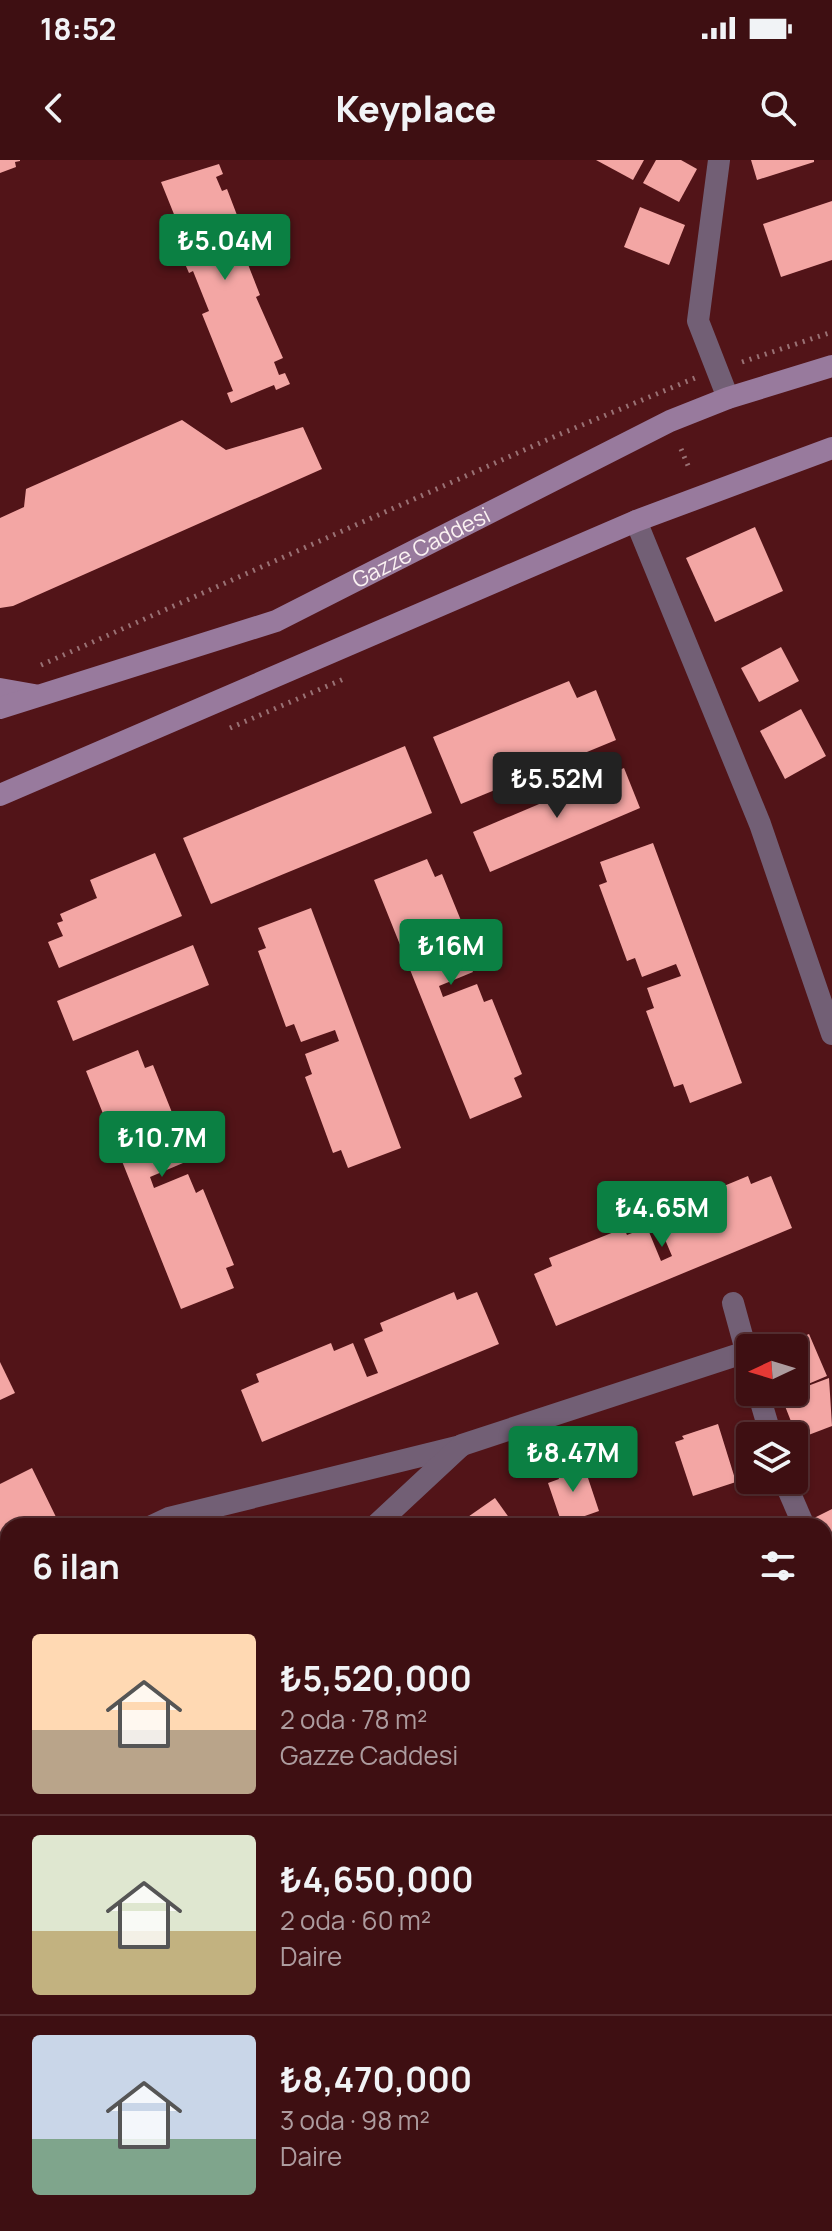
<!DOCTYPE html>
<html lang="tr">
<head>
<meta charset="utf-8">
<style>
  :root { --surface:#3e0f12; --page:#491d20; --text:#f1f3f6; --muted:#ad9c9f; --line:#572f32; --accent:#0b8043 }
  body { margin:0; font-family:Manrope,sans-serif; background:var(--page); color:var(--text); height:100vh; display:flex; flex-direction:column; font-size:30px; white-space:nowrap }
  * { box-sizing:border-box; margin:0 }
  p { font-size:26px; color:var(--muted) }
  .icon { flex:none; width:44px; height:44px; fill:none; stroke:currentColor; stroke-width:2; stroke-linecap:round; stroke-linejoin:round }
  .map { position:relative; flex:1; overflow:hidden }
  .drawer { position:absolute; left:0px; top:1358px; width:832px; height:714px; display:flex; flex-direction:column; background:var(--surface); border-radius:24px 24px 0 0; box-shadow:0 2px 6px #0004,0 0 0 2px var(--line) }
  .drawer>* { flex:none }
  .needle { width:52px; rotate:266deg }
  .buttons { position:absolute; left:736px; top:1174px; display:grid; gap:16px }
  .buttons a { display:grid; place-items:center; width:72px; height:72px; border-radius:8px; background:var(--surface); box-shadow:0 2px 6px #0004,0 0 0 2px var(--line); font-size:40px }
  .price { position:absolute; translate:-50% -68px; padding:0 18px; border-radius:8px; background:var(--accent); color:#fff; font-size:26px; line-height:52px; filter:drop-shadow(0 2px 4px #0008) }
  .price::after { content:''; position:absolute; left:50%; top:48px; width:24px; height:18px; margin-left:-12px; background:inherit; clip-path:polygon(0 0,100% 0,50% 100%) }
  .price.active { background:#222; color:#fff }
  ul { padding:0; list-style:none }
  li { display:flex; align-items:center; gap:24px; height:200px; padding:0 32px }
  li+li { border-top:2px solid var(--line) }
  li span { display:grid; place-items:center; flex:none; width:224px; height:160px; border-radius:8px; color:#555 }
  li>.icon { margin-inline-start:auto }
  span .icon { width:96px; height:96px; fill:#fffc; stroke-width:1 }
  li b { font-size:34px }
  h2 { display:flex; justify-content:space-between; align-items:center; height:96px; padding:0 32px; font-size:34px }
  .status { display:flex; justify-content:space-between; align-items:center; height:56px; padding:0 40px; background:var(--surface); direction:ltr }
  .status svg { height:22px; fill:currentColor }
  header { display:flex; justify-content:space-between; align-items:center; height:104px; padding:0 32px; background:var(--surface); font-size:36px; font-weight:800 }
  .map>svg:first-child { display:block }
  .building { fill:#f3a6a4 }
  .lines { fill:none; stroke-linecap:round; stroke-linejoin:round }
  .path { stroke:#997174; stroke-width:5; stroke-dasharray:2 6; stroke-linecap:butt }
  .minor { stroke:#725f75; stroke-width:22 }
  .secondary { stroke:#987a9d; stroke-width:22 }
  .labels { text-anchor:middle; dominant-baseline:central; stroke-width:8; stroke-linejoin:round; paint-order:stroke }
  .street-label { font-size:22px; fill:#fbf2f2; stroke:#270c0c }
</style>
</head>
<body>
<div class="status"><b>18:52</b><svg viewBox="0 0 49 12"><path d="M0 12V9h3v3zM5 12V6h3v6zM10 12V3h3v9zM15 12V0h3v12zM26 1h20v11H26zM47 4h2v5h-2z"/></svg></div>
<header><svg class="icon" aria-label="back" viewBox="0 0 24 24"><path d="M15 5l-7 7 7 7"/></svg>Keyplace<svg class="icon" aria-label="search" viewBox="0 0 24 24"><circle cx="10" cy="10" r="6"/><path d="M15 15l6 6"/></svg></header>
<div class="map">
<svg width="832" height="2071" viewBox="0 0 832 2071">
  <rect width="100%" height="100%" fill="#521418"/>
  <g class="building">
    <polygon points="0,0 20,0 20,1 15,2 16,7 0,13"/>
    <polygon points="596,0 644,0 633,20"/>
    <polygon points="656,0 681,0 697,9 679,42 643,23"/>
    <polygon points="751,0 814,0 814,2 757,20"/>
    <polygon points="219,4 223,14 216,17 222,31 227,29 245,76 238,79 260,135 256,137 283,198 274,202 279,215 285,213 290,224 276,230 274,225 231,243 227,233 233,231 202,154 209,151 193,111 189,113 182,97 190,94 161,22"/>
    <polygon points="832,41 832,100 781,117 763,64"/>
    <polygon points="640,47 685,65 669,105 624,87"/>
    <polygon points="182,260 226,290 303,267 322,309 13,446 0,448 0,358 24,347 26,329"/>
    <polygon points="755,367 783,431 715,462 686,398"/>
    <polygon points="781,487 799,521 759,542 741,508"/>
    <polygon points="569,521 577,538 596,530 616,580 461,644 433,577"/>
    <polygon points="801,549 826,596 785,619 760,571"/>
    <polygon points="405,586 432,653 211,744 183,678"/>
    <polygon points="624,608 640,648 490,712 473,672"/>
    <polygon points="653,683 742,923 690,943 683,924 674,927 646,851 654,848 647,828 681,816 676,804 642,817 635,798 627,801 599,725 607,722 600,702"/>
    <polygon points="155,693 182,756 59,808 48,782 63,776 57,763 63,761 60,754 97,738 90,720"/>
    <polygon points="427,699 435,717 442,714 473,790 465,793 473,812 439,826 443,837 477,824 484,842 492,839 522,914 514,918 522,937 470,959 374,720"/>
    <polygon points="311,748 401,988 348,1008 341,990 333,993 305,917 312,914 305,894 339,881 335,870 301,882 294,864 286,867 258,791 266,788 258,768"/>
    <polygon points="193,785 209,825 73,881 57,841"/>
    <polygon points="138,890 145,908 153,905 183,980 175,984 183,1003 150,1017 154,1028 188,1014 196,1033 203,1029 234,1105 226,1108 234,1128 181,1149 86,911"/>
    <polygon points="748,1016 751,1024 771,1016 792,1068 556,1166 534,1114 552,1106 549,1098 624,1068 627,1075 647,1067 661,1101 672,1096 658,1063 676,1055 673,1047"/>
    <polygon points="454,1132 457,1140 477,1132 499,1184 262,1282 241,1230 259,1222 256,1214 331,1183 334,1191 353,1183 367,1217 378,1213 364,1179 383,1171 380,1163"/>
    <polygon points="809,1174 827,1216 794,1230 794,1188 776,1188"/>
    <polygon points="0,1202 15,1233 0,1240"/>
    <polygon points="829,1218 832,1266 798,1279 781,1236"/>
    <polygon points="718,1264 736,1322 693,1336 675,1282 684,1279 682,1276"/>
    <polygon points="583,1303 599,1351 562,1364 548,1323 559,1319 557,1312"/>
    <polygon points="32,1308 56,1357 39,1366 8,1366 8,1381 0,1386 0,1324"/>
    <polygon points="495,1338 515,1366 470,1366 465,1359"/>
    <polygon points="832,1349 832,1393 824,1377 824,1366 818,1366 814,1358"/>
    <polygon points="824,1611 828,1613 825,1619 832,1623 832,1674 824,1669"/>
    <polygon points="0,1688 8,1693 8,1767 0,1762"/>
    <polygon points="214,2064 262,2064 260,2071 211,2071"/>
    <polygon points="570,2064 612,2064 627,2071 567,2071"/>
    <polygon points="747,2064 782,2064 779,2071 762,2071"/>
  </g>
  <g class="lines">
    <g class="path">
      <polyline points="742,202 832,172"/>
      <polyline points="681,289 689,308"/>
      <polyline points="41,505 558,275 695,218"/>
      <polyline points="230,568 346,518"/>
    </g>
    <g class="minor">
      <polyline points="719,0 698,161 728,238"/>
      <polyline points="636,361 760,664 832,874"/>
      <polyline points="733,1143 750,1205"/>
      <polyline points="758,1232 771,1276"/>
      <polyline points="784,1320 804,1366"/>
      <polyline points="152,1366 169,1358 461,1286"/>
      <polyline points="375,1366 462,1285 746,1192"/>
      <polyline points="824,1405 832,1420"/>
      <polyline points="0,1441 8,1437"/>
      <polyline points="824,1461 832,1457"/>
      <polyline points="824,1705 832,1709"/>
      <polyline points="0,1861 8,1850"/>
      <polyline points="824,1972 832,1976"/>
      <polyline points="442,2064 460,2071"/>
    </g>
    <g class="secondary">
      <polyline points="0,529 34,535"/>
      <path id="s1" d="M0,548L276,461L670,261L728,238L832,206"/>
      <polyline points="0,635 636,361 832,288"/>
    </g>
  </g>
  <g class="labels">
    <g class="street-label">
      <text stroke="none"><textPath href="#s1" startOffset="452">Gazze Caddesi</textPath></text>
    </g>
  </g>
</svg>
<div class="buttons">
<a><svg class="needle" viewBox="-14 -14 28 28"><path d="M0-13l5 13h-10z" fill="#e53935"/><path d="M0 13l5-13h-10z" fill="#ad9c9f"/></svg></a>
<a><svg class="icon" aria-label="layers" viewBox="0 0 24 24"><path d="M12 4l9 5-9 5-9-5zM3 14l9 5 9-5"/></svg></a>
</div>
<b class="price" style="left:225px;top:122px">₺5.04M</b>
<b class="price active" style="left:557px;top:660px">₺5.52M</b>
<b class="price" style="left:451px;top:827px">₺16M</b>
<b class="price" style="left:162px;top:1019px">₺10.7M</b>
<b class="price" style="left:662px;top:1089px">₺4.65M</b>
<b class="price" style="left:573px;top:1334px">₺8.47M</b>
<section class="drawer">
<h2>6 ilan<svg class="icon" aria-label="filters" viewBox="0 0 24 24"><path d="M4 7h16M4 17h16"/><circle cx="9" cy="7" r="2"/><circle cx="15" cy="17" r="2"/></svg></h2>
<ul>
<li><span style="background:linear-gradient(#ffd9b3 60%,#b9a48a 0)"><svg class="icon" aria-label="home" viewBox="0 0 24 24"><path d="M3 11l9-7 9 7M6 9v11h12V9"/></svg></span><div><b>₺5,520,000</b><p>2 oda · 78 m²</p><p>Gazze Caddesi</p></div></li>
<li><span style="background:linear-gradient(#dfe7d0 60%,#c2b280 0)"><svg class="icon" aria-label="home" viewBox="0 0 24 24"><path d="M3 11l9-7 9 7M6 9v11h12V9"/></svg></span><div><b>₺4,650,000</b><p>2 oda · 60 m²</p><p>Daire</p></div></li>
<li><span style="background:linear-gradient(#c9d6e8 65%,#7fa58c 0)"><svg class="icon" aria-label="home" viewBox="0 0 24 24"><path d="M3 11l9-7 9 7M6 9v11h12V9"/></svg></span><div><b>₺8,470,000</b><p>3 oda · 98 m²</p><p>Daire</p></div></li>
</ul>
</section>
</div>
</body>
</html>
